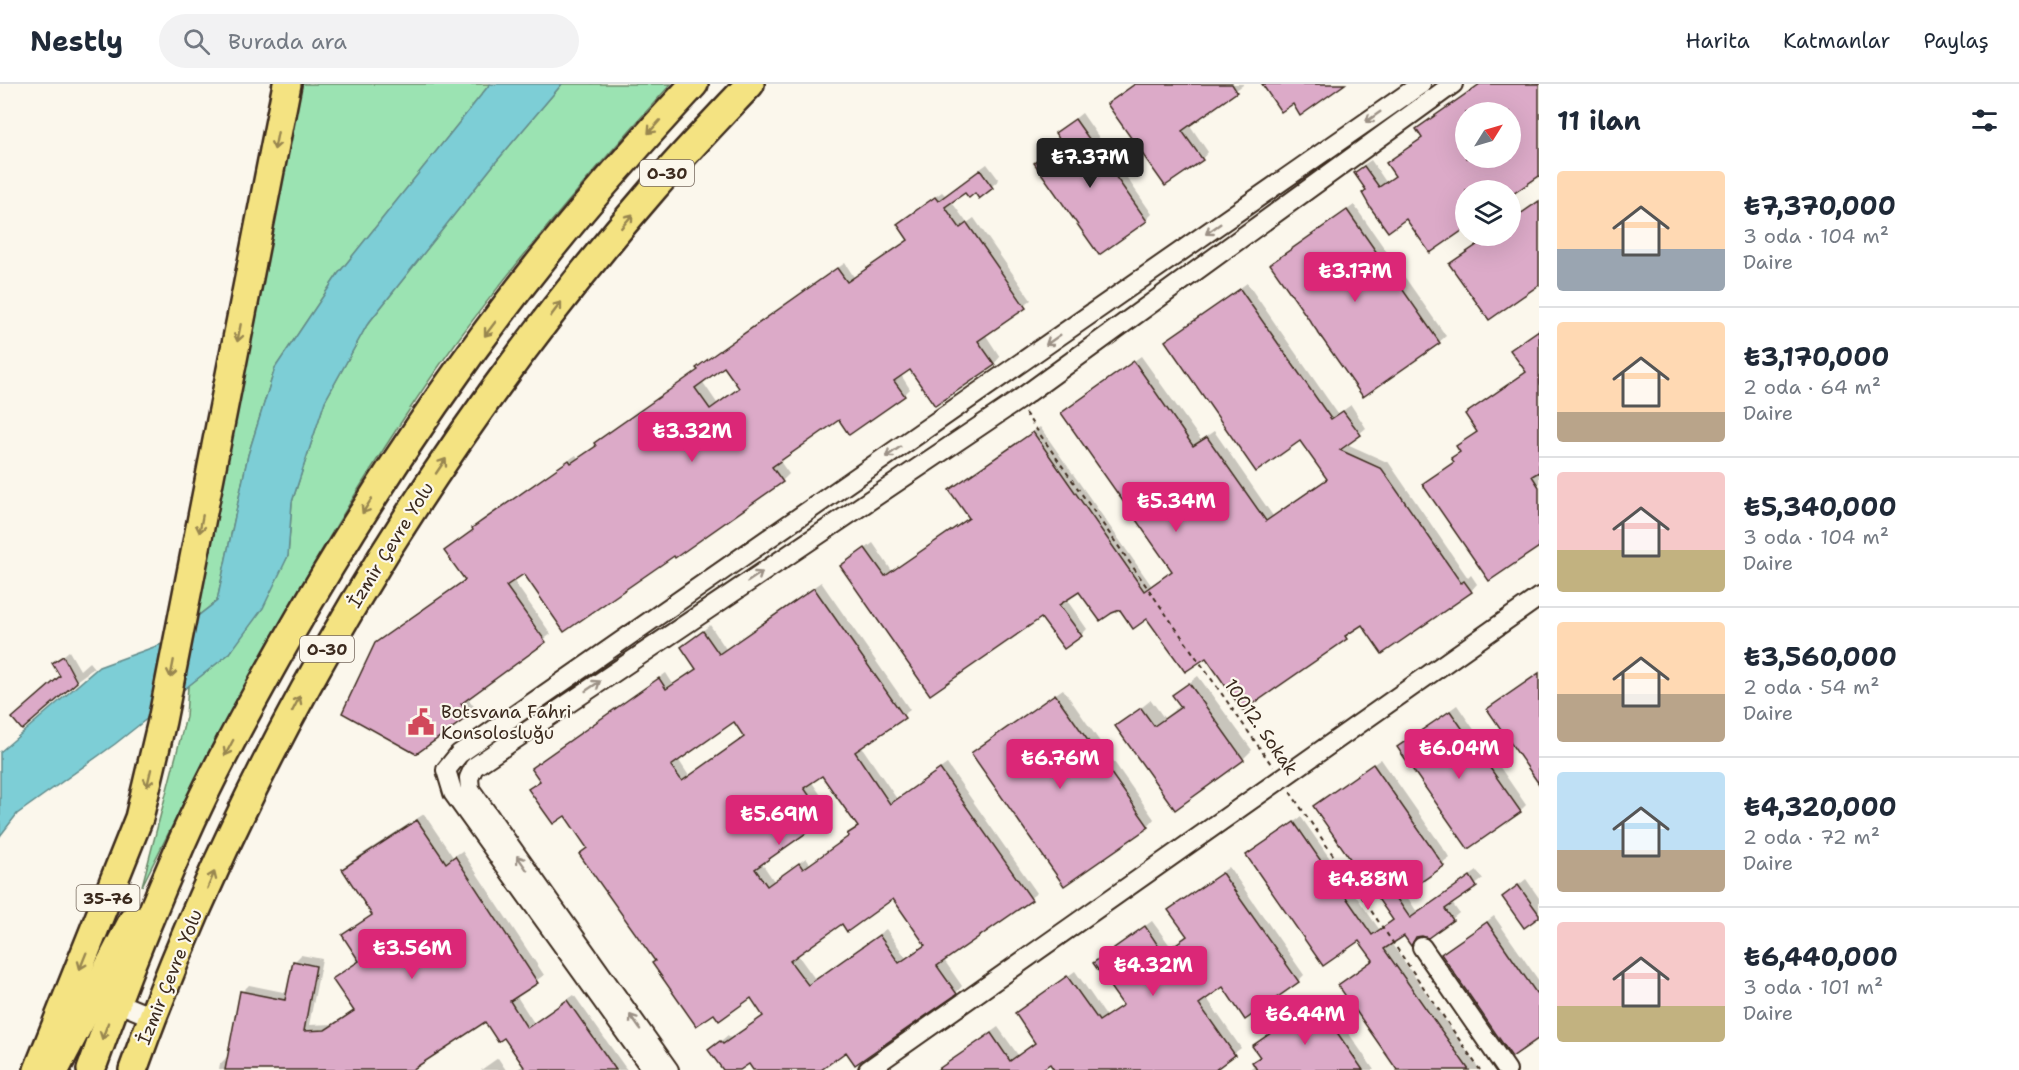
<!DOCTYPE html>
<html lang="tr">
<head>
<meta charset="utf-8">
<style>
  :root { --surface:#fff; --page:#f2f2f3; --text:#1f2937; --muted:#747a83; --line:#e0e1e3; --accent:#db2777 }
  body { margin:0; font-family:"Shantell Sans",sans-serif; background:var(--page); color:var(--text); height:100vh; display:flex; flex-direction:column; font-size:22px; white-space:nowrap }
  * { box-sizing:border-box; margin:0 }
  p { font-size:20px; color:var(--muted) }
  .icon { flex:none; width:33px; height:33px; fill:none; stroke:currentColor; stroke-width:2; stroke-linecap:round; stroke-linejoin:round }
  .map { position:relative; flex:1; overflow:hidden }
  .side { display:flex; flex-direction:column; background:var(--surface); width:480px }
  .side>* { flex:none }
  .needle { width:39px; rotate:53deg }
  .controls { position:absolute; left:1455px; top:18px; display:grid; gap:12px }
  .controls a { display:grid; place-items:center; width:66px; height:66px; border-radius:50%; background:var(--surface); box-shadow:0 6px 24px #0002; font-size:30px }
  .price { position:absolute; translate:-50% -51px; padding:0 14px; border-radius:6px; background:var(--accent); color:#fff; font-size:20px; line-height:39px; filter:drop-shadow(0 2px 3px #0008) }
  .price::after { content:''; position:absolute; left:50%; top:36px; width:18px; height:14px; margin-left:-9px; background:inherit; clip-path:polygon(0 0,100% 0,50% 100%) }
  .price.active { background:#222; color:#fff }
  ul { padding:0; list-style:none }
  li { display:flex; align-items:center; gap:18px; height:150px; padding:0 18px }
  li+li { border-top:2px solid var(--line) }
  li span { display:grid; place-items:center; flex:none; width:168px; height:120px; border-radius:6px; color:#555 }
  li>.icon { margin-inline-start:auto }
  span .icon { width:72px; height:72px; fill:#fffc; stroke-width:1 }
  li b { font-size:26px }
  h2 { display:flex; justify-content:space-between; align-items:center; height:72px; padding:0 18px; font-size:26px }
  header { display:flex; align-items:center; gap:36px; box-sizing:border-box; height:84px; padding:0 30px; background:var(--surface); border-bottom:2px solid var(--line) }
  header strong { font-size:28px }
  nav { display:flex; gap:33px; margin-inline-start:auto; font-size:21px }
  .search { width:420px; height:54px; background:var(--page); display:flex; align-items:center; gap:15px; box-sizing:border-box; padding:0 21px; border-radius:33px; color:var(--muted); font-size:22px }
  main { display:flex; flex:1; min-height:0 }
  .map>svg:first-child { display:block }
  .green { fill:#9be3b2; stroke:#6b8668; stroke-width:1.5 }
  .water { fill:#7dced6; stroke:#638c8c; stroke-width:1.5 }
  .shadow { fill:#0003; fill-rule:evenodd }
  .building { fill:#dcaac8; stroke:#3b2a1e; stroke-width:1.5; fill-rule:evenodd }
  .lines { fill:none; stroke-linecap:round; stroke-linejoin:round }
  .minor-casing { stroke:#3b2a1e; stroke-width:22 }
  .highway-casing { stroke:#3b2a1e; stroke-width:32 }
  .path { stroke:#3b2a1e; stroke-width:2; stroke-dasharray:4.5 4.5; stroke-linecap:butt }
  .minor { stroke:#fbf7ec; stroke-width:18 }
  .highway { stroke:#f4e382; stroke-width:27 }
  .oneway { stroke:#9b9085 }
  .oneway2 { stroke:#988650 }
  .labels { text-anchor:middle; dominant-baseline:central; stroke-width:4.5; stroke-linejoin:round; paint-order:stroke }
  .shield { fill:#fbf7ec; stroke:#75685c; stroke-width:1.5 }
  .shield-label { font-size:16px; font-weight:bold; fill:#3b2a1e }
  .street-label { font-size:18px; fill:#3b2a1e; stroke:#fbf7ec }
  .poi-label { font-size:18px; fill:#3b2a1e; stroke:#fbf7ec; text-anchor:start }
</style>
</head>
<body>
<header>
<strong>Nestly</strong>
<div class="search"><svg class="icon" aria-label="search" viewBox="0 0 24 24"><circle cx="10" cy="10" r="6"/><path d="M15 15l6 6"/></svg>Burada ara</div>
<nav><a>Harita</a><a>Katmanlar</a><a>Paylaş</a></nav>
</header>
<main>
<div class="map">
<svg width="1539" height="986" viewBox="0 0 1539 986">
  <rect width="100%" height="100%" fill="#fbf7ec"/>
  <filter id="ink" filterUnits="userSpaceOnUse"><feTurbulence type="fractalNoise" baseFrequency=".0167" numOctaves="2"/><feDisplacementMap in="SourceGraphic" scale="12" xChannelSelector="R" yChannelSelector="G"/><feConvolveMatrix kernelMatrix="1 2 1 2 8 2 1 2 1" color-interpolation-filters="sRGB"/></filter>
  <g filter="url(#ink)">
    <g class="green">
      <polygon points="296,0 490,0 338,190 275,284 248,371 217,517 195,534"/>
      <path d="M562,0H671C596,83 524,167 457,257C422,305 389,356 358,406C279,534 209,667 142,802L186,633L188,602L230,569L288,472L292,418L325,317L367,241L495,79Z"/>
    </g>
    <polygon class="water" points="490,0 562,0 495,79 367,241 325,317 292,418 288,472 263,524 230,569 115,660 17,730 0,752 0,668 99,583 162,560 217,517 248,371 275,284 338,190"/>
    <g class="shadow">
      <polygon points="1134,0 1243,0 1243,1 1189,40 1208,68 1202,75 1109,20"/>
      <path d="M1479,0H1539V90L1510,106H1466L1406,133L1368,106L1356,89L1362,82L1371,76L1386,98L1396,91L1388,80L1423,53L1418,45ZM1466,28H1510V74H1466Z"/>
      <polygon points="1082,29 1152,130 1146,136 1036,79 1063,58 1057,49"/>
      <path d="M987,80L999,96L979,113L975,107H965L951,117L967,139L974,134L1031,216L985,250L1000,273L994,280L910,284L901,291L910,305L904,311L839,334L779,376L789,390L782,397L676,472L524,488L513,496L551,550L467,613L475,624L416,668L376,560L384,553L466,495L446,467L474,445V444L480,437L576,371L578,374L597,361L603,353L699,285L705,278L724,263L845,179L854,193L909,155L899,140L905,134L942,108L945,111ZM725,281L740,303L717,319L702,297Z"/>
      <polygon points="1539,117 1539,199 1451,180 1489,152 1510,152 1510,137"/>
      <polygon points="1354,121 1446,252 1439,258 1272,180"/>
      <polygon points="1247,199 1338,330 1351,321 1366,344 1347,360 1389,379 1468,494 1471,491 1477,500 1471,507 1362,539 1346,553 1244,625 1206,572 1148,533 1120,525 1079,506 1066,515 1087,545 1081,551 1041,532 842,482 873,459 892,487 970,433 958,400 1040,343 1151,501 1173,486 1063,329 1141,272 1201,356 1214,347 1273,432 1328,394 1301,355 1167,257"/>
      <polygon points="1539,246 1539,461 1424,400 1455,377 1453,374 1461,367 1458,363 1478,346 1467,330 1527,287 1519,260"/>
      <path d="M821,498L910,626L861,662L897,715L947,680L1037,809L944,876L962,902L956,909L846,966L818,986H755L749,978L737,986H724L710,966L728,951L730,954L764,931L751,912L714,928L581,770L588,762L565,730L530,705L541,695L533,684L666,589L673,600L697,583L682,563L710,541L726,565ZM734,636L746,652L689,692L678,675ZM822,690L859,741L849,750L850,751L810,780L806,774L774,797L761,778L832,727L811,697ZM893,813L926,860L906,874L886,845L815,895L797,870L842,838Z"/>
      <polygon points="69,567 80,586 89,578 94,584 76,597 61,592 54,579"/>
      <polygon points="1198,592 1252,666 1243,675 1117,643 1151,616 1164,634 1181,621 1174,611"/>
      <polygon points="1063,605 1154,735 1148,742 980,663"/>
      <polygon points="1457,621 1526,721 1520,727 1399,664"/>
      <polygon points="1381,675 1450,774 1404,808 1417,828 1477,787 1483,795 1452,819 1459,829 1452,835 1419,851 1411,860 1404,849 1391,859 1480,986 1399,986 1340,901 1374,875 1359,854 1255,765 1301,733 1379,845 1394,835 1315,722"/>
      <polygon points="424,730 453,773 462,767 544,891 516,911 534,939 574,911 627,986 516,986 524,981 504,952 485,936 410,986 219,986 220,980 227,973 229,974 242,908 249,901 288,909 294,878 301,871 322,875 309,941 333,940 355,926 334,895 360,876 344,851 373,830 344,785 350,778"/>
      <polygon points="1229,783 1304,891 1298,897 1223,901 1206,913 1241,964 1212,986 1056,986 1050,978 1038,986 939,986 998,943 1018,971 1036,958 1017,930 1075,887 1106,932 1124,920 1095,879 1152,837 1171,863 1188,851 1170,826"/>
      <polygon points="1526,795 1539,814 1539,831 1504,813"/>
      <polygon points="1494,832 1539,897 1539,952 1443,870"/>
      <polygon points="1323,912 1374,986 1248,986 1255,981 1254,979 1261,971 1261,956"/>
      <polygon points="498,974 506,986 481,986"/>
    </g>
    <g class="building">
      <polygon points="1135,0 1232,0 1237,8 1182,47 1203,76 1165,102 1107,20"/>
      <polygon points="1262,0 1345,0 1300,32 1293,20 1281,28"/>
      <path d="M1480,0H1539V92L1510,112V106H1466V144L1430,169L1406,135L1388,148L1370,123L1362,109L1366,106L1354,89L1364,82L1379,103L1395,92L1386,79L1422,54L1416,45ZM1466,28H1510V74H1466Z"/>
      <polygon points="1075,35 1147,137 1099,171 1034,79 1062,59 1055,49"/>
      <path d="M980,86L993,104L979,115L975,109L969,114L965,109L945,123L960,144L967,139L1026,224L978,257L995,281L935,322L910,286L894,297L905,312L849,351L839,336L772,383L783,398L675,474L674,472L564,548L524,490L506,502L546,558L461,620L469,632L416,670L342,629L375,559L465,496L444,467L473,446L472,444L569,376L571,379L596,362L594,359L698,286L696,284L715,270L837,184L847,198L908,156L897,140L935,113L938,117ZM724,283L739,304L710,325L695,304Z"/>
      <polygon points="1539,117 1539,201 1489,236 1449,180 1490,152 1510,152 1510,137"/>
      <polygon points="1347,126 1440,259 1363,313 1270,180"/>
      <polygon points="1240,205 1331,335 1343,327 1361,351 1340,366 1382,385 1461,499 1464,497 1472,508 1382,570 1362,541 1345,552 1347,555 1243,627 1206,574 1185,588 1147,535 1133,545 1120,526 1112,529 1100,537 1079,508 1059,521 1082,552 1064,565 1041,534 930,611 840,482 865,464 885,492 969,434 949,406 1033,348 1144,507 1172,487 1061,329 1134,277 1193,362 1207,353 1266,437 1327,395 1300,357 1256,388 1165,257"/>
      <polygon points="1539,246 1539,388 1532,392 1539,403 1539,463 1489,497 1422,400 1454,378 1451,374 1460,368 1456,362 1477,348 1465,330 1526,288 1510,266"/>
      <path d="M814,504L905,634L855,668L890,720L940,685L1032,816L937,882L957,910L855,981L846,968L821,986H753L749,980L740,986H723L708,966L720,957L723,960L763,932L751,914L719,937L714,930L696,942L652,879L655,877L579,770L587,764L565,732L553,740L528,705L540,697L531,684L659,594L666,605L696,585L681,563L703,547L719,570ZM734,638L744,653L682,697L671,682ZM822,692L858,743L847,750L849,752L803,785L799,779L767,802L755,785L826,735L804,704ZM893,815L925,861L899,879L879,851L808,901L790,877L842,840L847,848Z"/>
      <polygon points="63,572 77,598 22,646 12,634 60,592 52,579"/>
      <polygon points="1539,589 1539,700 1487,625"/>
      <polygon points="1189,599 1244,676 1175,726 1115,642 1141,624 1154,642 1181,623 1172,611"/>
      <polygon points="1055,610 1149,743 1064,802 971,669"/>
      <polygon points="1450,627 1521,728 1468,765 1397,663"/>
      <polygon points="1373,680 1444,782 1397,815 1410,834 1470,792 1477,803 1445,825 1453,836 1428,854 1422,852 1416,853 1411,862 1404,852 1384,865 1469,986 1397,986 1338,901 1373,876 1359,857 1323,882 1246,771 1294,738 1372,851 1393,836 1313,722"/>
      <polygon points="417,736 446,779 455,772 538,899 510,917 527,944 567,916 616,986 526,986 504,954 498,958 485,938 412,986 225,986 240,907 285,916 293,877 316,882 304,947 325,946 354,927 332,895 359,877 342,851 372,831 342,785"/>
      <polygon points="1222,789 1299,898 1245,936 1223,903 1199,920 1235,971 1215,986 1054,986 1050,980 1041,986 937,986 991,949 1010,977 1035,959 1015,929 1067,892 1099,937 1123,921 1093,879 1145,842 1163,869 1187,852 1168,826"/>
      <polygon points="1518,801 1539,830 1539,833 1524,844 1502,813"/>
      <polygon points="1487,838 1539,913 1539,954 1512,973 1441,870"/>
      <polygon points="1316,918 1363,986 1257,986 1252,978 1260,973 1252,962"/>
    </g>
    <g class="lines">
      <defs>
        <g id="minor">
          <polyline points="1422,863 1507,986"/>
          <polyline points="116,918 152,933"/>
          <polyline points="652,986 453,709 446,686 459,670 1421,0"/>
          <polyline points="669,986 470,705 469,694 474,683 1017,317 1453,0"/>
          <polyline points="868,986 1539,513"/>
        </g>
        <g id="highway">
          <polyline points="38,986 139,734 162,637 287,0"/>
          <polyline points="55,986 133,836"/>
          <path d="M91,986C119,909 149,833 182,758C212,690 248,625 284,561C363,422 451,288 552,163C597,107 645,53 694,0"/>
          <path d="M133,986C249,664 430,362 654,104C685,68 718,34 750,0"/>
        </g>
      </defs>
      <use href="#minor" class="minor-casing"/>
      <use href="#highway" class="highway-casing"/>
      <g class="path">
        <polyline points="1025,329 1273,683"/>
        <polyline points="1290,708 1480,986"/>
      </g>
      <use href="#minor" class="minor"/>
      <use href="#highway" class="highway"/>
    </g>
    <defs><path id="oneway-shaft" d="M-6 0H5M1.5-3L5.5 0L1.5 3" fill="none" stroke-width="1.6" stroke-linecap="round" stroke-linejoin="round" transform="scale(1.5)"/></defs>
    <g class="oneway">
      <use href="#oneway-shaft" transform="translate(1373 33) rotate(145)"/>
      <use href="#oneway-shaft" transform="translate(1213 145) rotate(145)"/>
      <use href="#oneway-shaft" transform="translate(1053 256) rotate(145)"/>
      <use href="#oneway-shaft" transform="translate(893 368) rotate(145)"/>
      <use href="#oneway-shaft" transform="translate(755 493) rotate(-34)"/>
      <use href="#oneway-shaft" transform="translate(593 602) rotate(-34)"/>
      <use href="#oneway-shaft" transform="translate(522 779) rotate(-125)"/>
      <use href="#oneway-shaft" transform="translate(635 938) rotate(-125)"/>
    </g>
    <g class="oneway2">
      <use href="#oneway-shaft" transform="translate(654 43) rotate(132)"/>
      <use href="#oneway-shaft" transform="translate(276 57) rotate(101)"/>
      <use href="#oneway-shaft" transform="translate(627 137) rotate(-50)"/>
      <use href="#oneway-shaft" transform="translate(556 225) rotate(-53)"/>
      <use href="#oneway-shaft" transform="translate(490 245) rotate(127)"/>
      <use href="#oneway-shaft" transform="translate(239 249) rotate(101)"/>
      <use href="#oneway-shaft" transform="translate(441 382) rotate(-56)"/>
      <use href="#oneway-shaft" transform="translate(367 422) rotate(122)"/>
      <use href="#oneway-shaft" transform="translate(201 440) rotate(101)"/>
      <use href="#oneway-shaft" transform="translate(172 585) rotate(101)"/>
      <use href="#oneway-shaft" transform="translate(296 620) rotate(-63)"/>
      <use href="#oneway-shaft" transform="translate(229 664) rotate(118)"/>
      <use href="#oneway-shaft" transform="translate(149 694) rotate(103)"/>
      <use href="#oneway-shaft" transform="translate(211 796) rotate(-67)"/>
      <use href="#oneway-shaft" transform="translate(83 877) rotate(112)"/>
      <use href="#oneway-shaft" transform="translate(105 947) rotate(110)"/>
    </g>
  </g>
  <defs>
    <symbol id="civic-bare" viewBox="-9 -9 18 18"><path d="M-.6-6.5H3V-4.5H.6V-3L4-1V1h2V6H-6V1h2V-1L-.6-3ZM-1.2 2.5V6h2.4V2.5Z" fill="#d1495b" stroke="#fbf7ec" stroke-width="2.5" paint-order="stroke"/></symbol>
  </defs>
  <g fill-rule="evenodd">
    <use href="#civic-bare" x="402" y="619" width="38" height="38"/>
  </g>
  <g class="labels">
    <g class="shield">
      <rect x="640" y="76" width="54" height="26" rx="4.5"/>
      <rect x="300" y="552" width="54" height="26" rx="4.5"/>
      <rect x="76.5" y="801" width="63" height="26" rx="4.5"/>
    </g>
    <g class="shield-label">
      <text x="667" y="89">O-30</text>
      <text x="327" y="565">O-30</text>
      <text x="108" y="814">35-76</text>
    </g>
    <g class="street-label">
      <text transform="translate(391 461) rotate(-58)">İzmir Çevre Yolu</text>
      <text transform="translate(1261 643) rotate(55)">10012. Sokak</text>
      <text transform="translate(170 893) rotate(-68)">İzmir Çevre Yolu</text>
    </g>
    <g class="poi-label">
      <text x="441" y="628">Botsvana Fahri<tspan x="441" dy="21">Konsolosluğu</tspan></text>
    </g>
  </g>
</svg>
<div class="controls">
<a><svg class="needle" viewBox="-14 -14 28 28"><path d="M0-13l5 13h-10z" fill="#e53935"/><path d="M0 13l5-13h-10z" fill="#747a83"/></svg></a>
<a><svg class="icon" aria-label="layers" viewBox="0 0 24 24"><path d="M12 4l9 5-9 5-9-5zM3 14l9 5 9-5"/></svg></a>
</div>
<b class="price active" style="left:1090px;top:105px">₺7.37M</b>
<b class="price" style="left:1355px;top:219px">₺3.17M</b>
<b class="price" style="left:692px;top:379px">₺3.32M</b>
<b class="price" style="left:1176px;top:449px">₺5.34M</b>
<b class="price" style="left:1459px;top:696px">₺6.04M</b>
<b class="price" style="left:1060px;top:706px">₺6.76M</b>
<b class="price" style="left:779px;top:762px">₺5.69M</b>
<b class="price" style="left:1368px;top:827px">₺4.88M</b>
<b class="price" style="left:412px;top:896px">₺3.56M</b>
<b class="price" style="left:1153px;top:913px">₺4.32M</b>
<b class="price" style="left:1305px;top:962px">₺6.44M</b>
</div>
<section class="side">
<h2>11 ilan<svg class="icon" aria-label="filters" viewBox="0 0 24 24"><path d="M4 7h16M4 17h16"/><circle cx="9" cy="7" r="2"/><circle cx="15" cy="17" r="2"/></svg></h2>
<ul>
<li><span style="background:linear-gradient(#ffd9b3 65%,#9aa5b1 0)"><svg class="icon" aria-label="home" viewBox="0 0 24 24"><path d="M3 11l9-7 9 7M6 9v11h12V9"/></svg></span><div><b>₺7,370,000</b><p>3 oda · 104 m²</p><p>Daire</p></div></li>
<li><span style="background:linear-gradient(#ffd9b3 75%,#b9a48a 0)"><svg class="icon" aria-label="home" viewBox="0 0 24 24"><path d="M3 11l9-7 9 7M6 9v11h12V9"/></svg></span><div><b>₺3,170,000</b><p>2 oda · 64 m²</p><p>Daire</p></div></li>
<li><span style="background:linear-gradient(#f6c9c9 65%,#c2b280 0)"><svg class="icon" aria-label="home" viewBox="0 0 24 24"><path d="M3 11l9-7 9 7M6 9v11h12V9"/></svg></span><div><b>₺5,340,000</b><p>3 oda · 104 m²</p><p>Daire</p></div></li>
<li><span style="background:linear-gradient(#ffd9b3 60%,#b9a48a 0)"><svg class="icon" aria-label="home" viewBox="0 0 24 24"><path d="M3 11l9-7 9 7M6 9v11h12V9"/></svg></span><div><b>₺3,560,000</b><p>2 oda · 54 m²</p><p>Daire</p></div></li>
<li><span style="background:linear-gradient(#bfe0f5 65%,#b9a48a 0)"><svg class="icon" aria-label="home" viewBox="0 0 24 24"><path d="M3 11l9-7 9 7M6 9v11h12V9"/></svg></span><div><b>₺4,320,000</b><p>2 oda · 72 m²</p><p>Daire</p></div></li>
<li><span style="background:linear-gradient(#f6c9c9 70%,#c2b280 0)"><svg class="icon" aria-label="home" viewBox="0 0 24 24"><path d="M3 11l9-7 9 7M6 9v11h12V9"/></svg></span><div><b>₺6,440,000</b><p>3 oda · 101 m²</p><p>Daire</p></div></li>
</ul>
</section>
</main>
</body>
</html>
